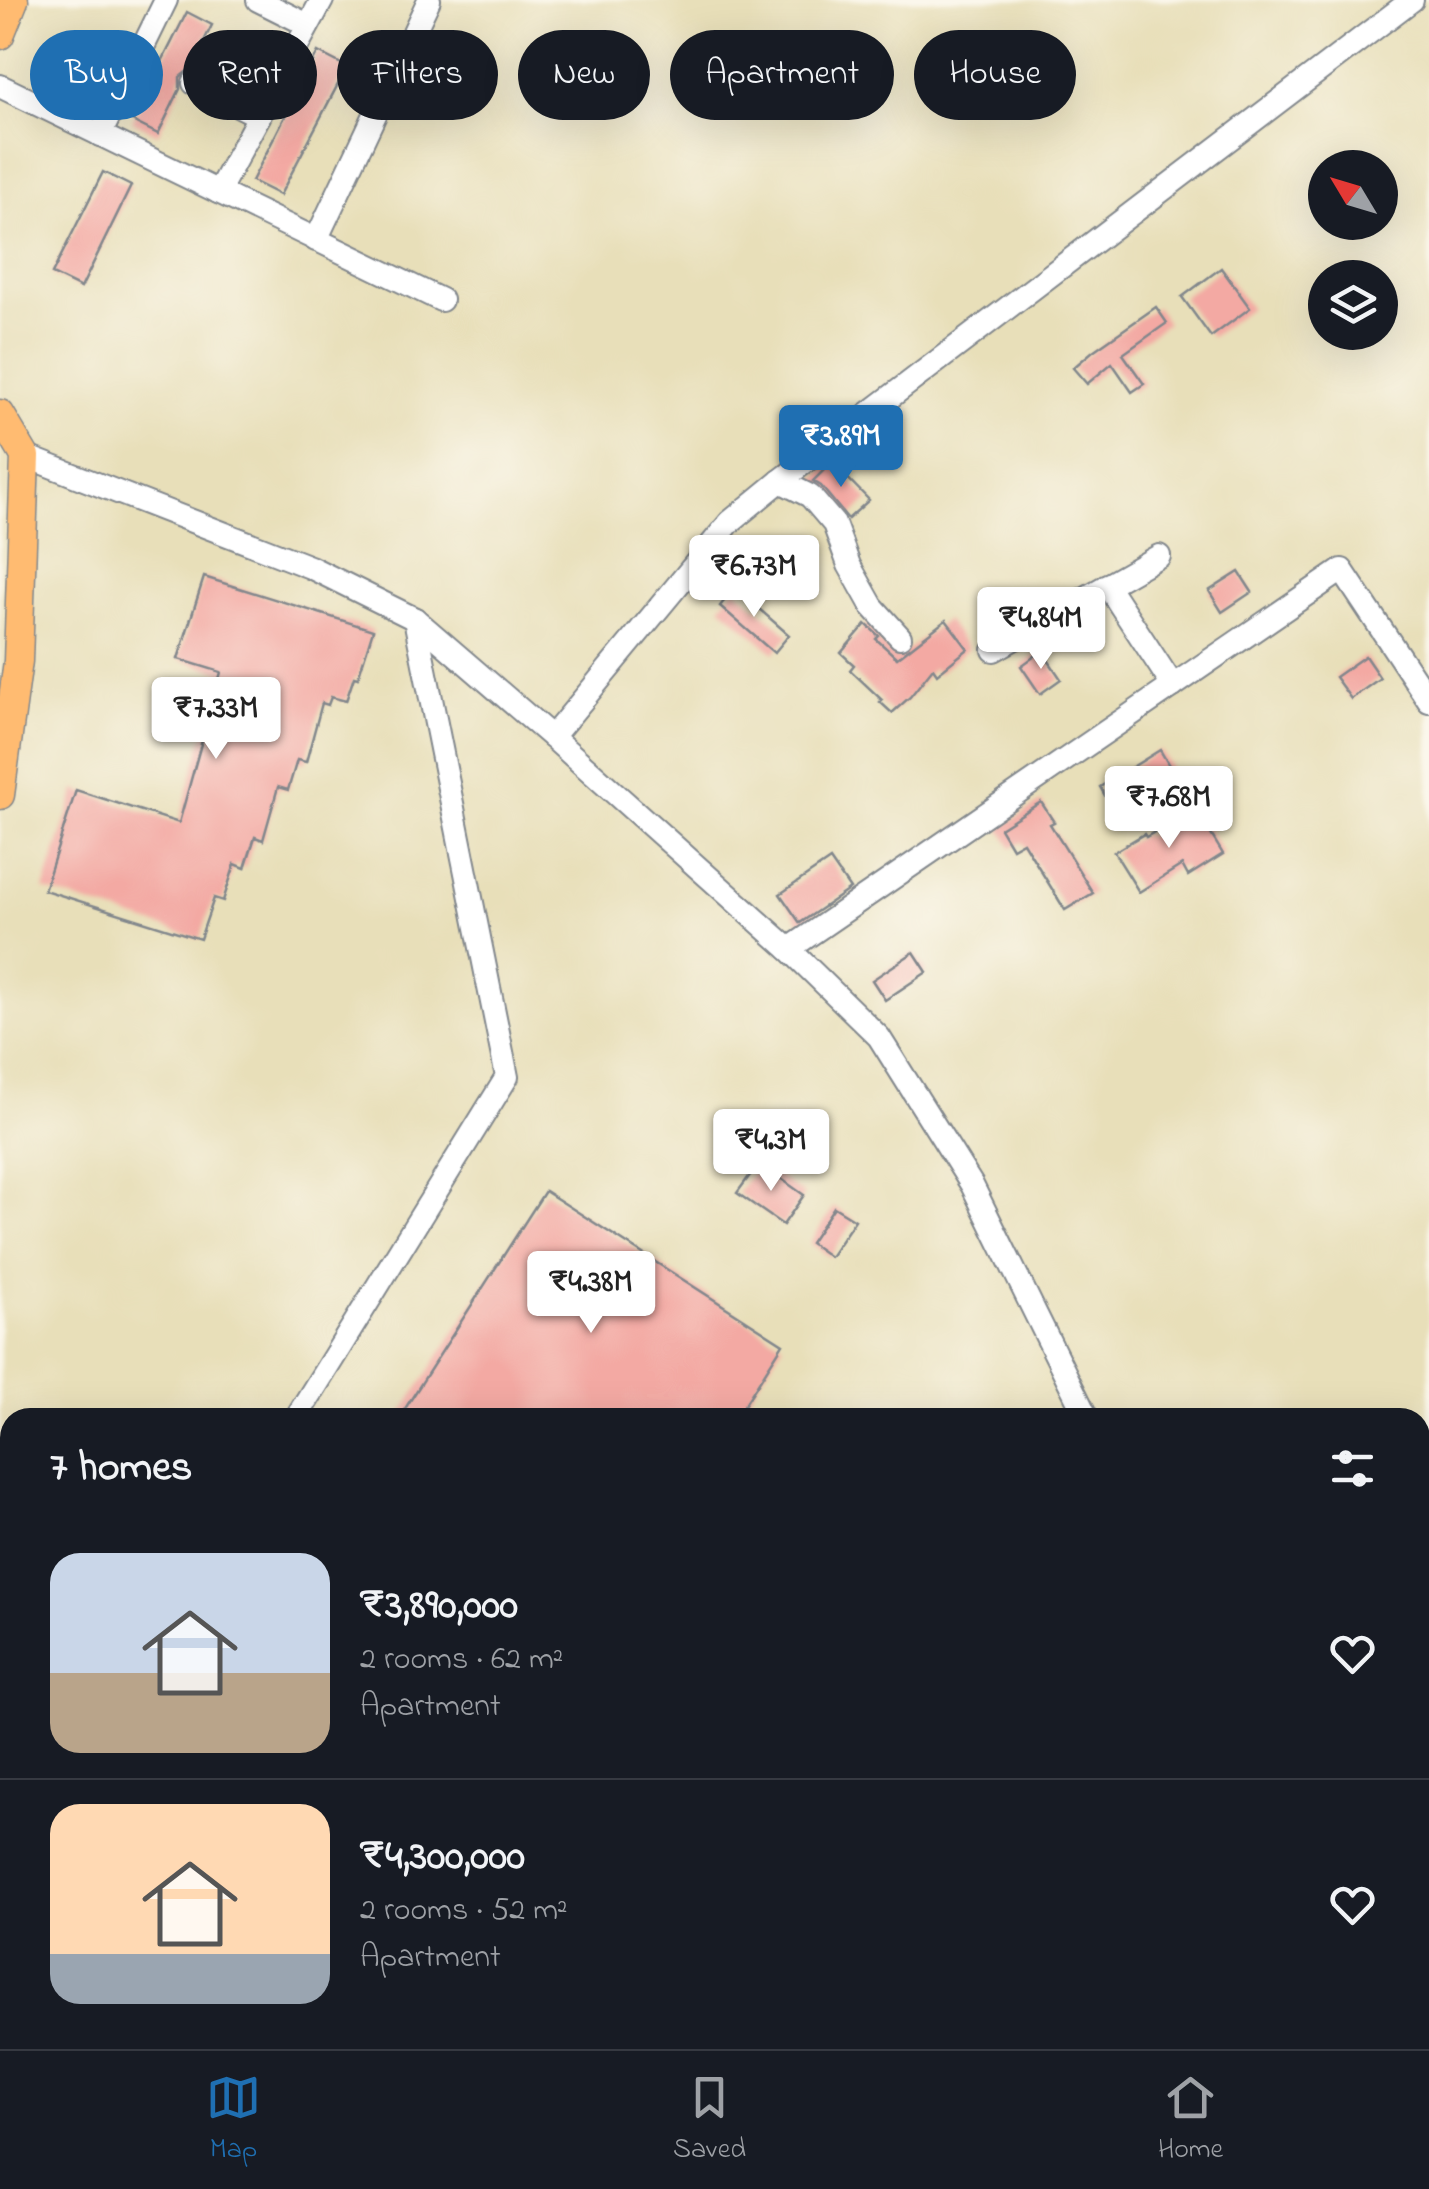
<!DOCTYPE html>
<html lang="en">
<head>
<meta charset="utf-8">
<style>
  :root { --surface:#171b24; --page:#20242c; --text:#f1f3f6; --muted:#9ea1a6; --line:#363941; --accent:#1f6fb2 }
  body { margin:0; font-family:"Indie Flower",sans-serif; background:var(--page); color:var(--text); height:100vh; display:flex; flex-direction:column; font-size:38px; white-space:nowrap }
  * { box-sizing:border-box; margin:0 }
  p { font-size:32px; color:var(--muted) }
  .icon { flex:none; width:55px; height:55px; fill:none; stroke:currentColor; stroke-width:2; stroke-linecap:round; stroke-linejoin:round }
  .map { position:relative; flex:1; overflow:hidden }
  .panel { position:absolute; left:0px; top:1408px; width:1430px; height:642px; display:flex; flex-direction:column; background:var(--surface); border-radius:30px 30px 0 0; box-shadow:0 10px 40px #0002 }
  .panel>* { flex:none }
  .guide { position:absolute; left:30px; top:30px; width:1370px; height:90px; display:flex; gap:20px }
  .needle { width:65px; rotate:308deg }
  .tools { position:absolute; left:1308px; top:150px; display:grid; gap:20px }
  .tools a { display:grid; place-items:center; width:90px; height:90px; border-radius:50%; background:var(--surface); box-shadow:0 10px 40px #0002; font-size:50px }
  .price { position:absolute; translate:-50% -85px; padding:0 22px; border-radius:10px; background:#fff; color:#222; font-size:32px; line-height:65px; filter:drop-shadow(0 2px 5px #0008) }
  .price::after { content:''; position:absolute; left:50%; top:60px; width:30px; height:22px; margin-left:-15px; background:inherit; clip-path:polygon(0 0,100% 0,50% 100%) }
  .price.on { background:var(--accent); color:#fff }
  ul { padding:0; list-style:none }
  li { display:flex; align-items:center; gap:30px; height:250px; padding:0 50px }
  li+li { border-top:2px solid var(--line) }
  li span { display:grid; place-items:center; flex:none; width:280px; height:200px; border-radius:30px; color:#555 }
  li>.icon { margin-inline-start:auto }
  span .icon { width:120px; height:120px; fill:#fffc; stroke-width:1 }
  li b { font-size:42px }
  h2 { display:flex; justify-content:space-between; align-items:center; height:120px; padding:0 50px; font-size:42px }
  .chip { padding:0 35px; border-radius:45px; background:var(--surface); box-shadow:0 10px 40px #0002; font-size:35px; line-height:90px }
  .chip.on { background:var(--accent); color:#fff }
  .tabs { display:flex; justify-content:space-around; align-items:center; height:140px; border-top:2px solid var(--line); background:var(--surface); font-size:28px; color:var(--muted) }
  .tabs a { display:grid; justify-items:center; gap:5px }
  .tabs .on { color:var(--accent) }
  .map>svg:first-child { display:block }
  .building { fill:#f3a9a3 }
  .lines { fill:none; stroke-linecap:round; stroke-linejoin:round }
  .minor-casing { stroke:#82878c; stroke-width:26 }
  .major-casing { stroke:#82878c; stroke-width:31 }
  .minor { stroke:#fff; stroke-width:22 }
  .major { stroke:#ffbb71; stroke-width:28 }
</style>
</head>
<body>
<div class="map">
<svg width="1429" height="2049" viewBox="0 0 1429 2049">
  <rect width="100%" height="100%" fill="#fbf7ec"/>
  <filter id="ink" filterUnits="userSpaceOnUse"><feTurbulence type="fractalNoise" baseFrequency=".01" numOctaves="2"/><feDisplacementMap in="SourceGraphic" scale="20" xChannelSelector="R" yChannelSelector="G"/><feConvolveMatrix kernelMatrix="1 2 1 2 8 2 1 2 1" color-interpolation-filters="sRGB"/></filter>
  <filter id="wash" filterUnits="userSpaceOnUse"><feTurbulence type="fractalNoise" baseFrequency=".0048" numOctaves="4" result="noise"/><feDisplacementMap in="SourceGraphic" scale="40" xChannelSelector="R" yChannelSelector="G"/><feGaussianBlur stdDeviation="2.25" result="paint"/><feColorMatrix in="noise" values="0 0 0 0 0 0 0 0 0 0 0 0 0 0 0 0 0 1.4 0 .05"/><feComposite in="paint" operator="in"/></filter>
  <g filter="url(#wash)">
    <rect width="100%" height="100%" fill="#e8dfb9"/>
    <g id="blocks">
      <g class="building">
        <polygon points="187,12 212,25 190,69 180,77 180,89 158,134 132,121"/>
        <polygon points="318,52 347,67 280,195 252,181"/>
        <polygon points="103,172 131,186 81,288 52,274"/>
        <polygon points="1221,268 1250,308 1211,337 1182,297"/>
        <polygon points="1156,307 1167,323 1123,354 1144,384 1132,392 1112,363 1087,384 1073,368 1093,351"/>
        <polygon points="832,462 869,500 848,519 821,486 813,481"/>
        <polygon points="1239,572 1252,592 1222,612 1209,591"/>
        <polygon points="204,577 373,630 358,678 354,677 346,701 331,697 328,705 322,703 306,762 297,760 288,790 278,787 263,840 255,837 245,868 235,864 223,901 214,898 200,939 44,890 76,790 179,823 221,672 178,659"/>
        <polygon points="735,588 789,635 774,653 720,606"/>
        <polygon points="946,620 968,649 937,674 933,668 910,697 892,713 880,702 882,700 850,670 854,665 841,653 866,624 879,636 876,639 897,658"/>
        <polygon points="1042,651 1061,679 1040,694 1021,666"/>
        <polygon points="1365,656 1380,678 1351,699 1335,677"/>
        <polygon points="1160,750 1180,784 1119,820 1100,787"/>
        <polygon points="1041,802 1054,822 1050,824 1093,893 1065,910 1023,842 1012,848 1000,828"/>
        <polygon points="1195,808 1223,854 1188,876 1182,865 1139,892 1114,852 1144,834 1146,837"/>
        <polygon points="830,860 850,889 800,923 780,894"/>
        <polygon points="914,952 927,972 885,1000 872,980"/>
        <polygon points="759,1163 804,1195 783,1225 737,1193"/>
        <polygon points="545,1191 783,1344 736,1418 399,1418"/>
        <polygon points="834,1207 855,1220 830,1257 810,1243"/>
      </g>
    </g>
  </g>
  <g filter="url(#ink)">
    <use href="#blocks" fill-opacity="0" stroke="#82878c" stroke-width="2.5"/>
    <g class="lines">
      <defs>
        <g id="minor">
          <polyline points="258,0 308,25"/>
          <polyline points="194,83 259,116"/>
          <polyline points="0,86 441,300"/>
          <polyline points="100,135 166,0"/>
          <polyline points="218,192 322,0"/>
          <polyline points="316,240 429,0"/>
          <polyline points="25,456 310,567 415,619 552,737 789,949 879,1037 972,1185 1087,1418"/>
          <polyline points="780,481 810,496 834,524 849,565 872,606 900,637"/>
          <polyline points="1107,585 1173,686"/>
          <polyline points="994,650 1159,556"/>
          <polyline points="552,737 730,522 780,481 1412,0"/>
          <polyline points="789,949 1342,570 1429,701"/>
          <polyline points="296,1418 507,1077 415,619"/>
          <polyline points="0,1486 10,1492"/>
          <polyline points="1420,1627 1429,1633"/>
          <polyline points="0,1850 10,1857"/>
          <polyline points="252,2040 264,2049"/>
        </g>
        <g id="major">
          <polyline points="0,35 14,0"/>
          <polyline points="0,414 25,456 18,661 0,795"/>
        </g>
      </defs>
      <use href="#minor" class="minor-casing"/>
      <use href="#major" class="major-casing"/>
      <use href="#minor" class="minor"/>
      <use href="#major" class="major"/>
    </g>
  </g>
</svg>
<div class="tools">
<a><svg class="needle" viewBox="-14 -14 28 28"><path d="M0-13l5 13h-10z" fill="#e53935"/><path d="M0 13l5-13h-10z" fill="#9ea1a6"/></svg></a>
<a><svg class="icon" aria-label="layers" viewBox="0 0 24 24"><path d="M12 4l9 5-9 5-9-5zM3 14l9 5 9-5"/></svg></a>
</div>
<b class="price on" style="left:841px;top:490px">₹3.89M</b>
<b class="price" style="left:754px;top:620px">₹6.73M</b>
<b class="price" style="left:1041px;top:672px">₹4.84M</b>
<b class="price" style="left:216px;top:762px">₹7.33M</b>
<b class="price" style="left:1169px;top:851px">₹7.68M</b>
<b class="price" style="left:771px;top:1194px">₹4.3M</b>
<b class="price" style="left:591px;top:1336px">₹4.38M</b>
<div class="guide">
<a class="chip on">Buy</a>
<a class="chip">Rent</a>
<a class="chip">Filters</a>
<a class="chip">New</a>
<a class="chip">Apartment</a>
<a class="chip">House</a>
</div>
<section class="panel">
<h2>7 homes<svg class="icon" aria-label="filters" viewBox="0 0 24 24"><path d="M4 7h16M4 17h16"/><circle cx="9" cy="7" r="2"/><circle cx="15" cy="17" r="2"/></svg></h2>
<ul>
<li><span style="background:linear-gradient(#c9d6e8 60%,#b9a48a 0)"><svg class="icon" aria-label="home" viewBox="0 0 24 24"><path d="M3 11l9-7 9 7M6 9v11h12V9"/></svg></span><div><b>₹3,890,000</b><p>2 rooms · 62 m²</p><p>Apartment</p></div><svg class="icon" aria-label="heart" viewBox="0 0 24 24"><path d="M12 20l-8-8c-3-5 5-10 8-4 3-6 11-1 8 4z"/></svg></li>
<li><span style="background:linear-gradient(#ffd9b3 75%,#9aa5b1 0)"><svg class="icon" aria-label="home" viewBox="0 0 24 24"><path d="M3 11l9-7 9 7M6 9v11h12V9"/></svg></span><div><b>₹4,300,000</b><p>2 rooms · 52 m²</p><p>Apartment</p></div><svg class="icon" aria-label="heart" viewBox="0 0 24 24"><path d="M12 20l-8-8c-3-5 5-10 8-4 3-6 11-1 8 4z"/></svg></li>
</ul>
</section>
</div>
<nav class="tabs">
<a class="on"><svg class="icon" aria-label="map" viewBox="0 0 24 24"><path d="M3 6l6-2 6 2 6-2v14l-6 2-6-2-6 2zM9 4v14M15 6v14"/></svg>Map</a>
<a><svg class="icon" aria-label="saved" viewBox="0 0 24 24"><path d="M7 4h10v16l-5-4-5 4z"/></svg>Saved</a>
<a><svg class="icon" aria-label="home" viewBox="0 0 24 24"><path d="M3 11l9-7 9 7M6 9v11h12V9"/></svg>Home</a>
</nav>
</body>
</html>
